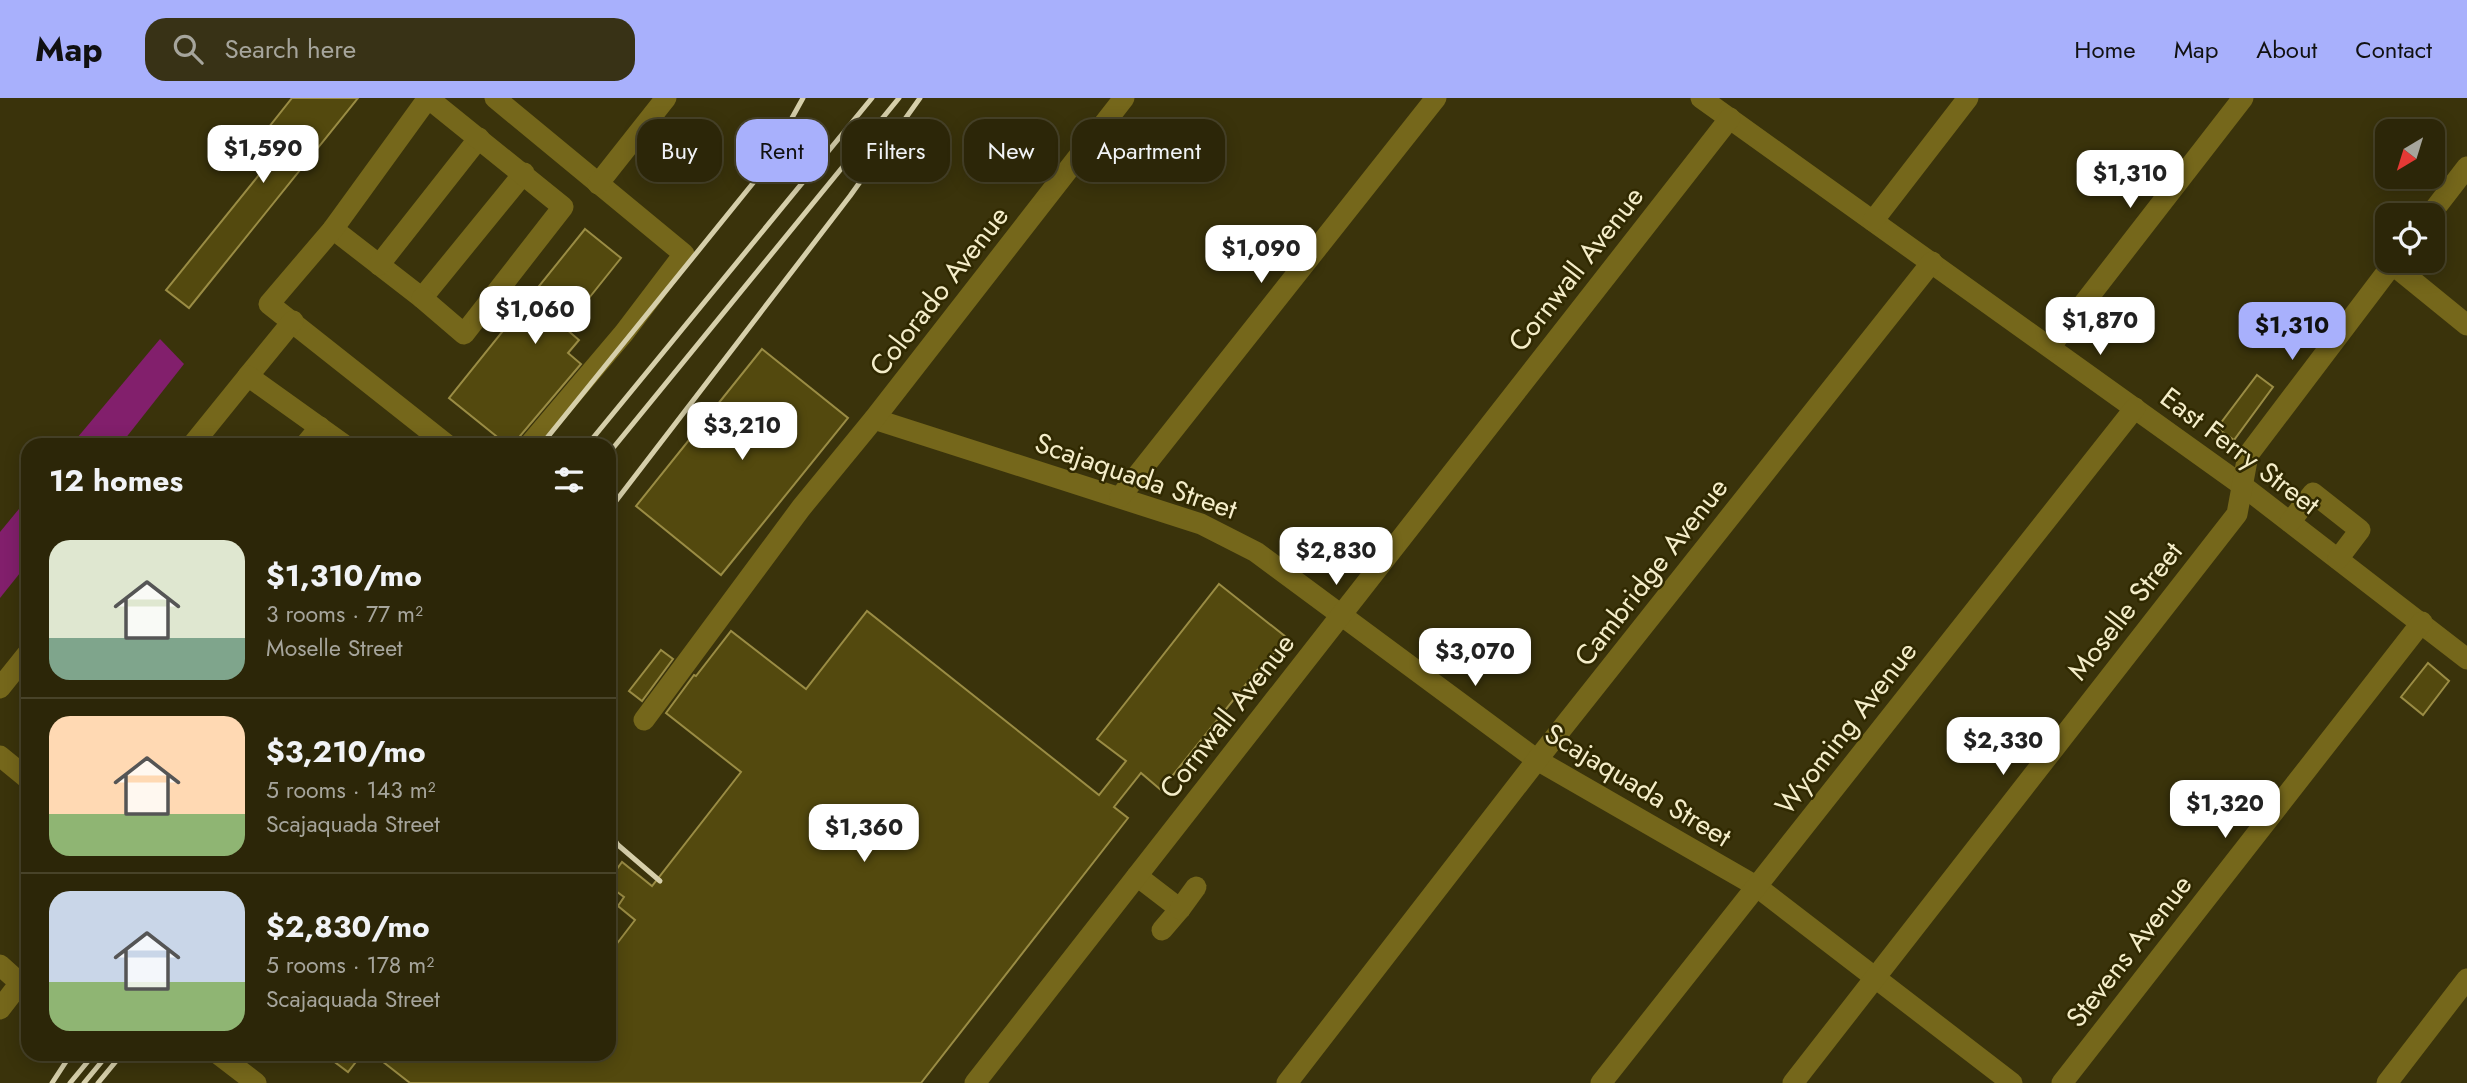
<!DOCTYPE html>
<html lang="en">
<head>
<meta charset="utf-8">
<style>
  :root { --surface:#2c2608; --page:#383216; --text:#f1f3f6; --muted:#a6a59c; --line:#484329; --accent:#a8b0fc }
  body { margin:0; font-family:Jost,sans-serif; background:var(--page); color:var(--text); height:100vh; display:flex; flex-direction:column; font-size:26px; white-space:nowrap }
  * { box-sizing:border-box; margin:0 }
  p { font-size:23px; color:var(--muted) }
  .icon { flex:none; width:38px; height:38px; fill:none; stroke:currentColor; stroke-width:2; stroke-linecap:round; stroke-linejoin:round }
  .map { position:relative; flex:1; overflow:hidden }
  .sheet { position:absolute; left:21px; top:340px; width:595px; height:623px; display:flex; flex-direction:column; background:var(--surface); border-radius:21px; box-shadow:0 4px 18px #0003,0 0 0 2px var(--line) }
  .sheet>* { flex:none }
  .hud { position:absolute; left:637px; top:21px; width:665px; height:63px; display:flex; gap:14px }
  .needle { width:46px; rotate:218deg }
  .tools { position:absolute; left:2375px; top:21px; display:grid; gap:14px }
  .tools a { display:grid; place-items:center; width:70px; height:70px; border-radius:14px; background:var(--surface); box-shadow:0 4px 18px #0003,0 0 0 2px var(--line); font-size:35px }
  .price { position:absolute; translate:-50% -60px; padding:0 16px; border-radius:14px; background:#fff; color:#222; font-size:23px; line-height:46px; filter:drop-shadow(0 2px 4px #0008) }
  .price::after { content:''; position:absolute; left:50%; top:42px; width:21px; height:16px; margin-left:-10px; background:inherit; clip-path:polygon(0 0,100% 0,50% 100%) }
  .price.selected { background:var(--accent); color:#111 }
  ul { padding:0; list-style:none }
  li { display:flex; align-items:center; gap:21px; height:175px; padding:0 28px }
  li+li { border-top:2px solid var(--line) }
  li span { display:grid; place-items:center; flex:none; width:196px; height:140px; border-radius:21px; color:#555 }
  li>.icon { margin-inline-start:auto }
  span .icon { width:84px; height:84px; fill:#fffc; stroke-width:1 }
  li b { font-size:30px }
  h2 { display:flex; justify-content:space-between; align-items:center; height:84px; padding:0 28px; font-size:30px }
  .pill { padding:0 24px; border-radius:21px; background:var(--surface); box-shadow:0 4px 18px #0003,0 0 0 2px var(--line); font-size:24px; line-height:63px }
  .pill.selected { background:var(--accent); color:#111 }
  header { display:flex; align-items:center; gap:42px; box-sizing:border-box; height:98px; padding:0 35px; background:var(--accent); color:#111 }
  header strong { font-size:33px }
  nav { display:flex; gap:38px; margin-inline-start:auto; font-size:24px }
  .search { width:490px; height:63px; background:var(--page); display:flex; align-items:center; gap:18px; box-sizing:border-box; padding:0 24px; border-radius:21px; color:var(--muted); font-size:26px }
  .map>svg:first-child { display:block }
  .green { fill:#821f6c }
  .building { fill:#53490e; stroke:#9a8c44; stroke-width:2 }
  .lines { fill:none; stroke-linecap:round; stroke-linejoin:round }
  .minor { stroke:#75671b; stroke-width:21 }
  .rail { stroke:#d6cfaa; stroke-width:5 }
  .labels { text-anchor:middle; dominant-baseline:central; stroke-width:5; stroke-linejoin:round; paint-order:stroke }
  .street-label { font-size:28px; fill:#f4edc9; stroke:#302901 }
</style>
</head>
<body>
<header>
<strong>Map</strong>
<div class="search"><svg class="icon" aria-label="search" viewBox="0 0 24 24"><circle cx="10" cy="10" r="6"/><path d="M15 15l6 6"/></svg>Search here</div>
<nav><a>Home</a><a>Map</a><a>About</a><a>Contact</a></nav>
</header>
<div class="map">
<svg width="2467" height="985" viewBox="0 0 2467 985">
  <rect width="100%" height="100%" fill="#3a330b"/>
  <g class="green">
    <polygon points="160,241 184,266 121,346 72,346"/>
    <polygon points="28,400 28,465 0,500 0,434"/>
  </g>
  <g class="building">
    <polygon points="292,0 358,0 189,210 166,192 263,72 246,58"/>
    <polygon points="585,131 621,160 565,230 579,242 568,255 581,266 520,338 517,346 506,346 449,300"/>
    <polygon points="762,251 848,320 721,477 636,408"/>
    <polygon points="2257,277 2273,289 2234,342 2217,330"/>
    <polygon points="1219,486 1286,539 1265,567 1263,565 1161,692 1141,675 1114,709 1128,720 921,985 410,985 373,956 609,956 609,856 635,822 618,808 624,799 609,788 609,782 622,764 652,788 741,674 666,615 694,577 696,578 731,533 806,591 867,513 1099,697 1126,663 1097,641"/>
    <polygon points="661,552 673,561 642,603 629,593"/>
    <polygon points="2428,565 2449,583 2423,617 2401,599"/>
    <polygon points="324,956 362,956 348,974"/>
  </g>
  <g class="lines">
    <g class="minor">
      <polyline points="495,0 684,156 624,235 530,346"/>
      <polyline points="1701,0 2243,388 2467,561"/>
      <polyline points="598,86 666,0"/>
      <polyline points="2430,117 2467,69"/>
      <polyline points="1873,123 1968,0"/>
      <polyline points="333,131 422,200 524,75"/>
      <polyline points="2392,166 2467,227"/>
      <polyline points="379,167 479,40"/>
      <polyline points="422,200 464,236 563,109 428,0 333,131 269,206 446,346"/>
      <polyline points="2050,249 2243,0"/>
      <polyline points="248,278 293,223"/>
      <polyline points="874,321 1201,426 1256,454 1537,662 1756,788 2012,985"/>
      <polyline points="193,346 248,278 343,346"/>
      <polyline points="306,346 320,329"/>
      <polyline points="1120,399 1436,0"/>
      <polyline points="2290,424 2313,395 2360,432 2338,461"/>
      <polyline points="0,590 28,555"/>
      <polyline points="644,622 801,410 874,321 1124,0"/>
      <polyline points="0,658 28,681"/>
      <polyline points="1137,778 1180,811 1162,832"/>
      <polyline points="1180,811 1196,789"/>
      <polyline points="0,867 20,885 0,911"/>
      <polyline points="218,956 256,985"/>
      <polyline points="975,985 1730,20"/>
      <polyline points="1287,985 1537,662 1932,164"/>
      <polyline points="1601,985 2135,310"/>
      <polyline points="1793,985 2237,416 2248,357 2395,163"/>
      <polyline points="2062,985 2422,524"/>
      <polyline points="2387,985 2467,881"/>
    </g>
    <g class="rail">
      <polyline points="542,346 762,74 803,0"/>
      <polyline points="588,346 872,0"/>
      <polyline points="609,355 899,0"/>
      <polyline points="609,412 850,98 920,0"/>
      <polyline points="609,733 618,747 660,783"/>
      <polyline points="52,985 71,956"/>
      <polyline points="70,985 94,956"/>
      <polyline points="84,985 108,956"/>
      <polyline points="98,985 122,956"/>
    </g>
  </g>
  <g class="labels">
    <g class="street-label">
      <text transform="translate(1576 171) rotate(-52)">Cornwall Avenue</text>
      <text transform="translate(939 193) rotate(-52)">Colorado Avenue</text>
      <text transform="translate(2240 353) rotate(37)">East Ferry Street</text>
      <text transform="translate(1136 378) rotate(19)">Scajaquada Street</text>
      <text transform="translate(1651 474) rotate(-52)">Cambridge Avenue</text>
      <text transform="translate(2125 513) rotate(-52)">Moselle Street</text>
      <text transform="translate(1227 618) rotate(-52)">Cornwall Avenue</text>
      <text transform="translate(1846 630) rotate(-52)">Wyoming Avenue</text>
      <text transform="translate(1638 687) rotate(31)">Scajaquada Street</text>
      <text transform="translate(2129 853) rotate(-52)">Stevens Avenue</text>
    </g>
  </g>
</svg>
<div class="tools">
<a><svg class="needle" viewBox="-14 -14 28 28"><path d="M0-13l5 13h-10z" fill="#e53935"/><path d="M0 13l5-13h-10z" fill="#a6a59c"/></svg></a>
<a><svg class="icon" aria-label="locate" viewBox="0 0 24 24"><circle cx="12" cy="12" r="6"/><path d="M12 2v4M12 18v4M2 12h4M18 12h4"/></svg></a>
</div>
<b class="price" style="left:263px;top:87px">$1,590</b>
<b class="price" style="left:2130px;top:112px">$1,310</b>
<b class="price" style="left:1261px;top:187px">$1,090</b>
<b class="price" style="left:535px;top:248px">$1,060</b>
<b class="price" style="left:2100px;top:259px">$1,870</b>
<b class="price selected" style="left:2292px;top:264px">$1,310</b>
<b class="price" style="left:742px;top:364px">$3,210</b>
<b class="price" style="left:1336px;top:489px">$2,830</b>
<b class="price" style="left:1475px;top:590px">$3,070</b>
<b class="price" style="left:2003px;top:679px">$2,330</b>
<b class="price" style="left:2225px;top:742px">$1,320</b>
<b class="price" style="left:864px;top:766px">$1,360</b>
<div class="hud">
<a class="pill">Buy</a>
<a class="pill selected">Rent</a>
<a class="pill">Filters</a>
<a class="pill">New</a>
<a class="pill">Apartment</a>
</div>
<section class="sheet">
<h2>12 homes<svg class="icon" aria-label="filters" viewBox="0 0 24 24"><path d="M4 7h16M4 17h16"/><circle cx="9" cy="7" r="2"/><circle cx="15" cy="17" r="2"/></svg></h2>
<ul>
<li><span style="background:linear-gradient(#dfe7d0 70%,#7fa58c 0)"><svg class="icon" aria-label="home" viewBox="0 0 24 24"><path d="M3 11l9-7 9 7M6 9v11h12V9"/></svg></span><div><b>$1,310/mo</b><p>3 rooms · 77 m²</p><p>Moselle Street</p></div></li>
<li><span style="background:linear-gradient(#ffd9b3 70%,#8fb573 0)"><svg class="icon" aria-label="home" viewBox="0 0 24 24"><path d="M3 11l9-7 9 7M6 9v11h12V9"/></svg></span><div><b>$3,210/mo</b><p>5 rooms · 143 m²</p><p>Scajaquada Street</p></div></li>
<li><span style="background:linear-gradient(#c9d6e8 65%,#8fb573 0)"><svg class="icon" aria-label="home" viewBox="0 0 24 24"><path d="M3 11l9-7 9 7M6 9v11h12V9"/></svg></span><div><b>$2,830/mo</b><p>5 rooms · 178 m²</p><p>Scajaquada Street</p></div></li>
</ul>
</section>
</div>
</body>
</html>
